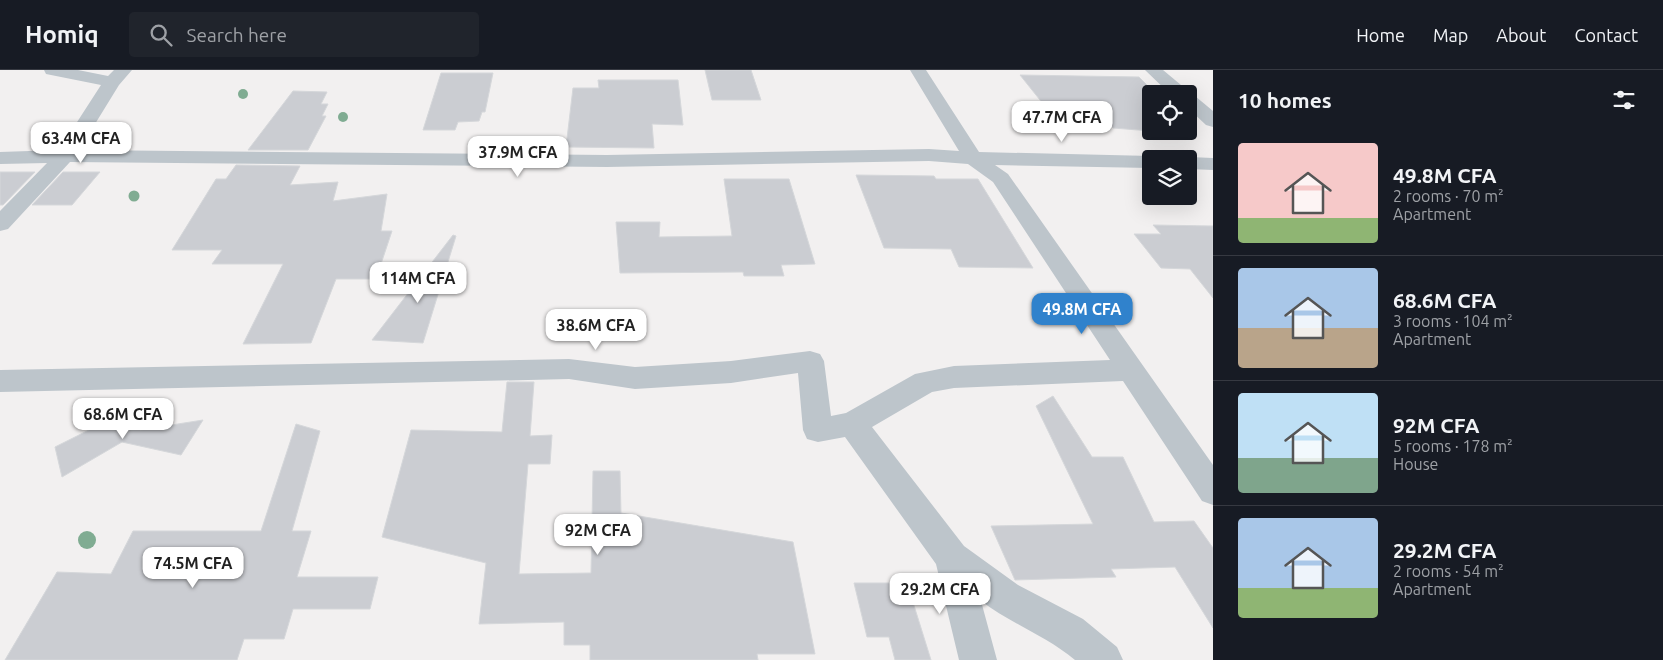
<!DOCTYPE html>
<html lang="en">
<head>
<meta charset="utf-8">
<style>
  :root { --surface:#171b24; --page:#20242c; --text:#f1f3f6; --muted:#9ea1a6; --line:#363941; --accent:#3082cc }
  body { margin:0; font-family:Ubuntu,sans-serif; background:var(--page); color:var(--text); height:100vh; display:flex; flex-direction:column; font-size:19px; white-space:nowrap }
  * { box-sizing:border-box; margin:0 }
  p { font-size:16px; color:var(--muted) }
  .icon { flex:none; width:28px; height:28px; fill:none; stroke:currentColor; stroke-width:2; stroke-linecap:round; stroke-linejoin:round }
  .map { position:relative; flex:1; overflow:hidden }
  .sheet { display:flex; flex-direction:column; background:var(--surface); width:450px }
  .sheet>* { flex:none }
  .buttons { position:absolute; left:1142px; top:15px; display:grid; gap:10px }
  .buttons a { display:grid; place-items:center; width:55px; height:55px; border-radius:5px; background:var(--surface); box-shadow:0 5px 20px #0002; font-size:25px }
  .price { position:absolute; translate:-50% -42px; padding:0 11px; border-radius:10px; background:#fff; color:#222; font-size:16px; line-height:32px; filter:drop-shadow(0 1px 2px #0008) }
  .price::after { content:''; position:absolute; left:50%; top:30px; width:15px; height:11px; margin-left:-8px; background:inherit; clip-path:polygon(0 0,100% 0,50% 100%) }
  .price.current { background:var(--accent); color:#fff }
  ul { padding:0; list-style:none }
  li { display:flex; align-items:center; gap:15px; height:125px; padding:0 25px }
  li+li { border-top:1px solid var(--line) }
  li span { display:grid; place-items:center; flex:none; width:140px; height:100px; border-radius:5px; color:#555 }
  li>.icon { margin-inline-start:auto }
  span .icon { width:60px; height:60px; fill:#fffc; stroke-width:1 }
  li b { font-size:21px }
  h2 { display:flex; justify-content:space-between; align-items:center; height:60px; padding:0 25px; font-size:21px }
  header { display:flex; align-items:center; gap:30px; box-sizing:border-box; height:70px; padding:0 25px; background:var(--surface); border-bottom:1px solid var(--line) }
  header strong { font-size:24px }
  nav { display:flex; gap:28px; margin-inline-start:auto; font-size:18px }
  .search { width:350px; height:45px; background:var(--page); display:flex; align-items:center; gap:12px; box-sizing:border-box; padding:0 18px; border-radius:5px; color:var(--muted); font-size:19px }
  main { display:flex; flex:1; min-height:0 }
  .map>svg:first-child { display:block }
  .building { fill:#cbcdd2; stroke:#d5d7da }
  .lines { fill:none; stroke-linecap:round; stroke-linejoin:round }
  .minor { fill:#bdc5cb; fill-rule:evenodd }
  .tree { fill:#80ac92 }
</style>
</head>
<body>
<header>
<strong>Homiq</strong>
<div class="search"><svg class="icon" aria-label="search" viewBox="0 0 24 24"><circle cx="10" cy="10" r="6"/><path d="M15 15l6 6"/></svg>Search here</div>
<nav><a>Home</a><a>Map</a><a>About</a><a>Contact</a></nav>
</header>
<main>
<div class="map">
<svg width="1213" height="590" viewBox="0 0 1213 590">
  <rect width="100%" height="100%" fill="#f2f0f0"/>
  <g class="building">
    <polygon points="705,0 751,0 761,30 712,30"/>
    <polygon points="441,3 493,3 485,42 482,42 479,51 458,52 455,60 423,60"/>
    <polygon points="1020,5 1139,7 1151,19 1151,61 1113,58 1111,55 1060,55"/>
    <polygon points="598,10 678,10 683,55 652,54 654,78 566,77 573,18 599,18"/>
    <polygon points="293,21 327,22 321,34 328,34 322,46 326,46 308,80 248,80"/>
    <polygon points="236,95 300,96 290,115 338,112 333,131 387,124 381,161 392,161 376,209 336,209 311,273 243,274 283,194 212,194 222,180 172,180 216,109 226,109"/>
    <polygon points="0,102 35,102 3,135 0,135"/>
    <polygon points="63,102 100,102 72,135 32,135"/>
    <polygon points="856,105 934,106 936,109 978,109 1033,198 959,197 951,179 884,178"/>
    <polygon points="724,109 789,109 815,194 781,195 784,206 744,206 743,202 620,203 616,152 660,152 659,167 732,166"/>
    <polygon points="1153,155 1213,156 1213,228 1190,199 1161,198 1134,164 1161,164"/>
    <polygon points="453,165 456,166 423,273 372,270"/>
    <polygon points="507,312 534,312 530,366 552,365 550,394 528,394 519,504 591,503 593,401 620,401 621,443 793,472 815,584 757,584 758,590 590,590 590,575 564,575 564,552 479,554 486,493 382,467 411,360 502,362"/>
    <polygon points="1053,326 1092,387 1123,387 1154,452 1194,451 1213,478 1213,558 1175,497 1111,499 1116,507 1015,510 991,456 1093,454 1036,336"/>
    <polygon points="129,340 140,360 203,350 181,385 122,372 62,407 55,377"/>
    <polygon points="296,354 320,361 292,461 311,461 297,507 378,507 370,539 293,539 284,569 244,569 237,590 5,590 57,502 111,504 133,461 261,461"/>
    <polygon points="854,513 907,513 931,590 895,590 889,567 867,567"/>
  </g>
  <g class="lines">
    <g class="minor">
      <path d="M44,0H78L108,6L114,0H132L119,15L79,80L607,85L929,79L959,81L910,0H926L979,82L1151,86L1159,89H1151V98L995,95L1008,104L1213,395V435L1202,431L1123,311L954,318L932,322L872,357L964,476L1018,515L1083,549L1117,577L1123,590H1075C1046,566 1010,553 981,531L997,590H959L936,494L845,367L818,372L807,369L803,360L798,303L731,313L635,319L569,309L0,322V300L569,289L635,297L731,291L810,281L820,284L824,291L831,346L846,343L915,304L954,296L1110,290L993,112L968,94L929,91L607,97L70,92L8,159L0,161V141L47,93L0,94V82L59,80L101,15L46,4Z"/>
      <polygon points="1145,0 1163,0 1187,20 1189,25 1195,26 1213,41 1213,57 1206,55 1189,39 1189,24 1170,24"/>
      <polygon points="1189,87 1213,88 1213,100 1189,99 1189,89 1182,89"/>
    </g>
  </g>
  <g class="tree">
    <circle cx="243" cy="24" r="5"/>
    <circle cx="343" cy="47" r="5"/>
    <circle cx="134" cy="126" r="5.5"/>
    <circle cx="87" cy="470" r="9"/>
  </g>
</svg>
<div class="buttons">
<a><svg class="icon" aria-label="locate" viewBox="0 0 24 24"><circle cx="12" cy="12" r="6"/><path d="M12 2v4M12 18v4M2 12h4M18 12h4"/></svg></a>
<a><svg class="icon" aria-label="layers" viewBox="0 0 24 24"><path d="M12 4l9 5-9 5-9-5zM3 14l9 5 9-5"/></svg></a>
</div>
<b class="price" style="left:1062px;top:73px">47.7M CFA</b>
<b class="price" style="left:81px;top:94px">63.4M CFA</b>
<b class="price" style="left:518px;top:108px">37.9M CFA</b>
<b class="price" style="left:418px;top:234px">114M CFA</b>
<b class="price current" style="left:1082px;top:265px">49.8M CFA</b>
<b class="price" style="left:596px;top:281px">38.6M CFA</b>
<b class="price" style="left:123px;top:370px">68.6M CFA</b>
<b class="price" style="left:598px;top:486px">92M CFA</b>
<b class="price" style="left:193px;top:519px">74.5M CFA</b>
<b class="price" style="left:940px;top:545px">29.2M CFA</b>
</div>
<section class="sheet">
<h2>10 homes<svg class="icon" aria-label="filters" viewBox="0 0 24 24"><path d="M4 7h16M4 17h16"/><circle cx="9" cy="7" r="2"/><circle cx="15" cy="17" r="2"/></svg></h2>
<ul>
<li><span style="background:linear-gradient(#f6c9c9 75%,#8fb573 0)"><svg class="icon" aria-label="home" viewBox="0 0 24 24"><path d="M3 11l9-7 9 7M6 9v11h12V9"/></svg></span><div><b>49.8M CFA</b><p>2 rooms · 70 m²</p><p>Apartment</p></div></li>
<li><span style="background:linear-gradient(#a9c7e8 60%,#b9a48a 0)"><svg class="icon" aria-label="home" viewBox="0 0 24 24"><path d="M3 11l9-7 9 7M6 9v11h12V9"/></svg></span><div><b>68.6M CFA</b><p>3 rooms · 104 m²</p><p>Apartment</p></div></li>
<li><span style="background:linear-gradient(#bfe0f5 65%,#7fa58c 0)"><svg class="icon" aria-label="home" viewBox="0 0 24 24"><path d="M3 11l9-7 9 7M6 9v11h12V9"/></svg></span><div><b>92M CFA</b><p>5 rooms · 178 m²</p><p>House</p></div></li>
<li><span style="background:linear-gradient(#a9c7e8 70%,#8fb573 0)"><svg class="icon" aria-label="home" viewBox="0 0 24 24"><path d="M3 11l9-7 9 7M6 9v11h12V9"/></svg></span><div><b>29.2M CFA</b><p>2 rooms · 54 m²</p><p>Apartment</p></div></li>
</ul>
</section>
</main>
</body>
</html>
